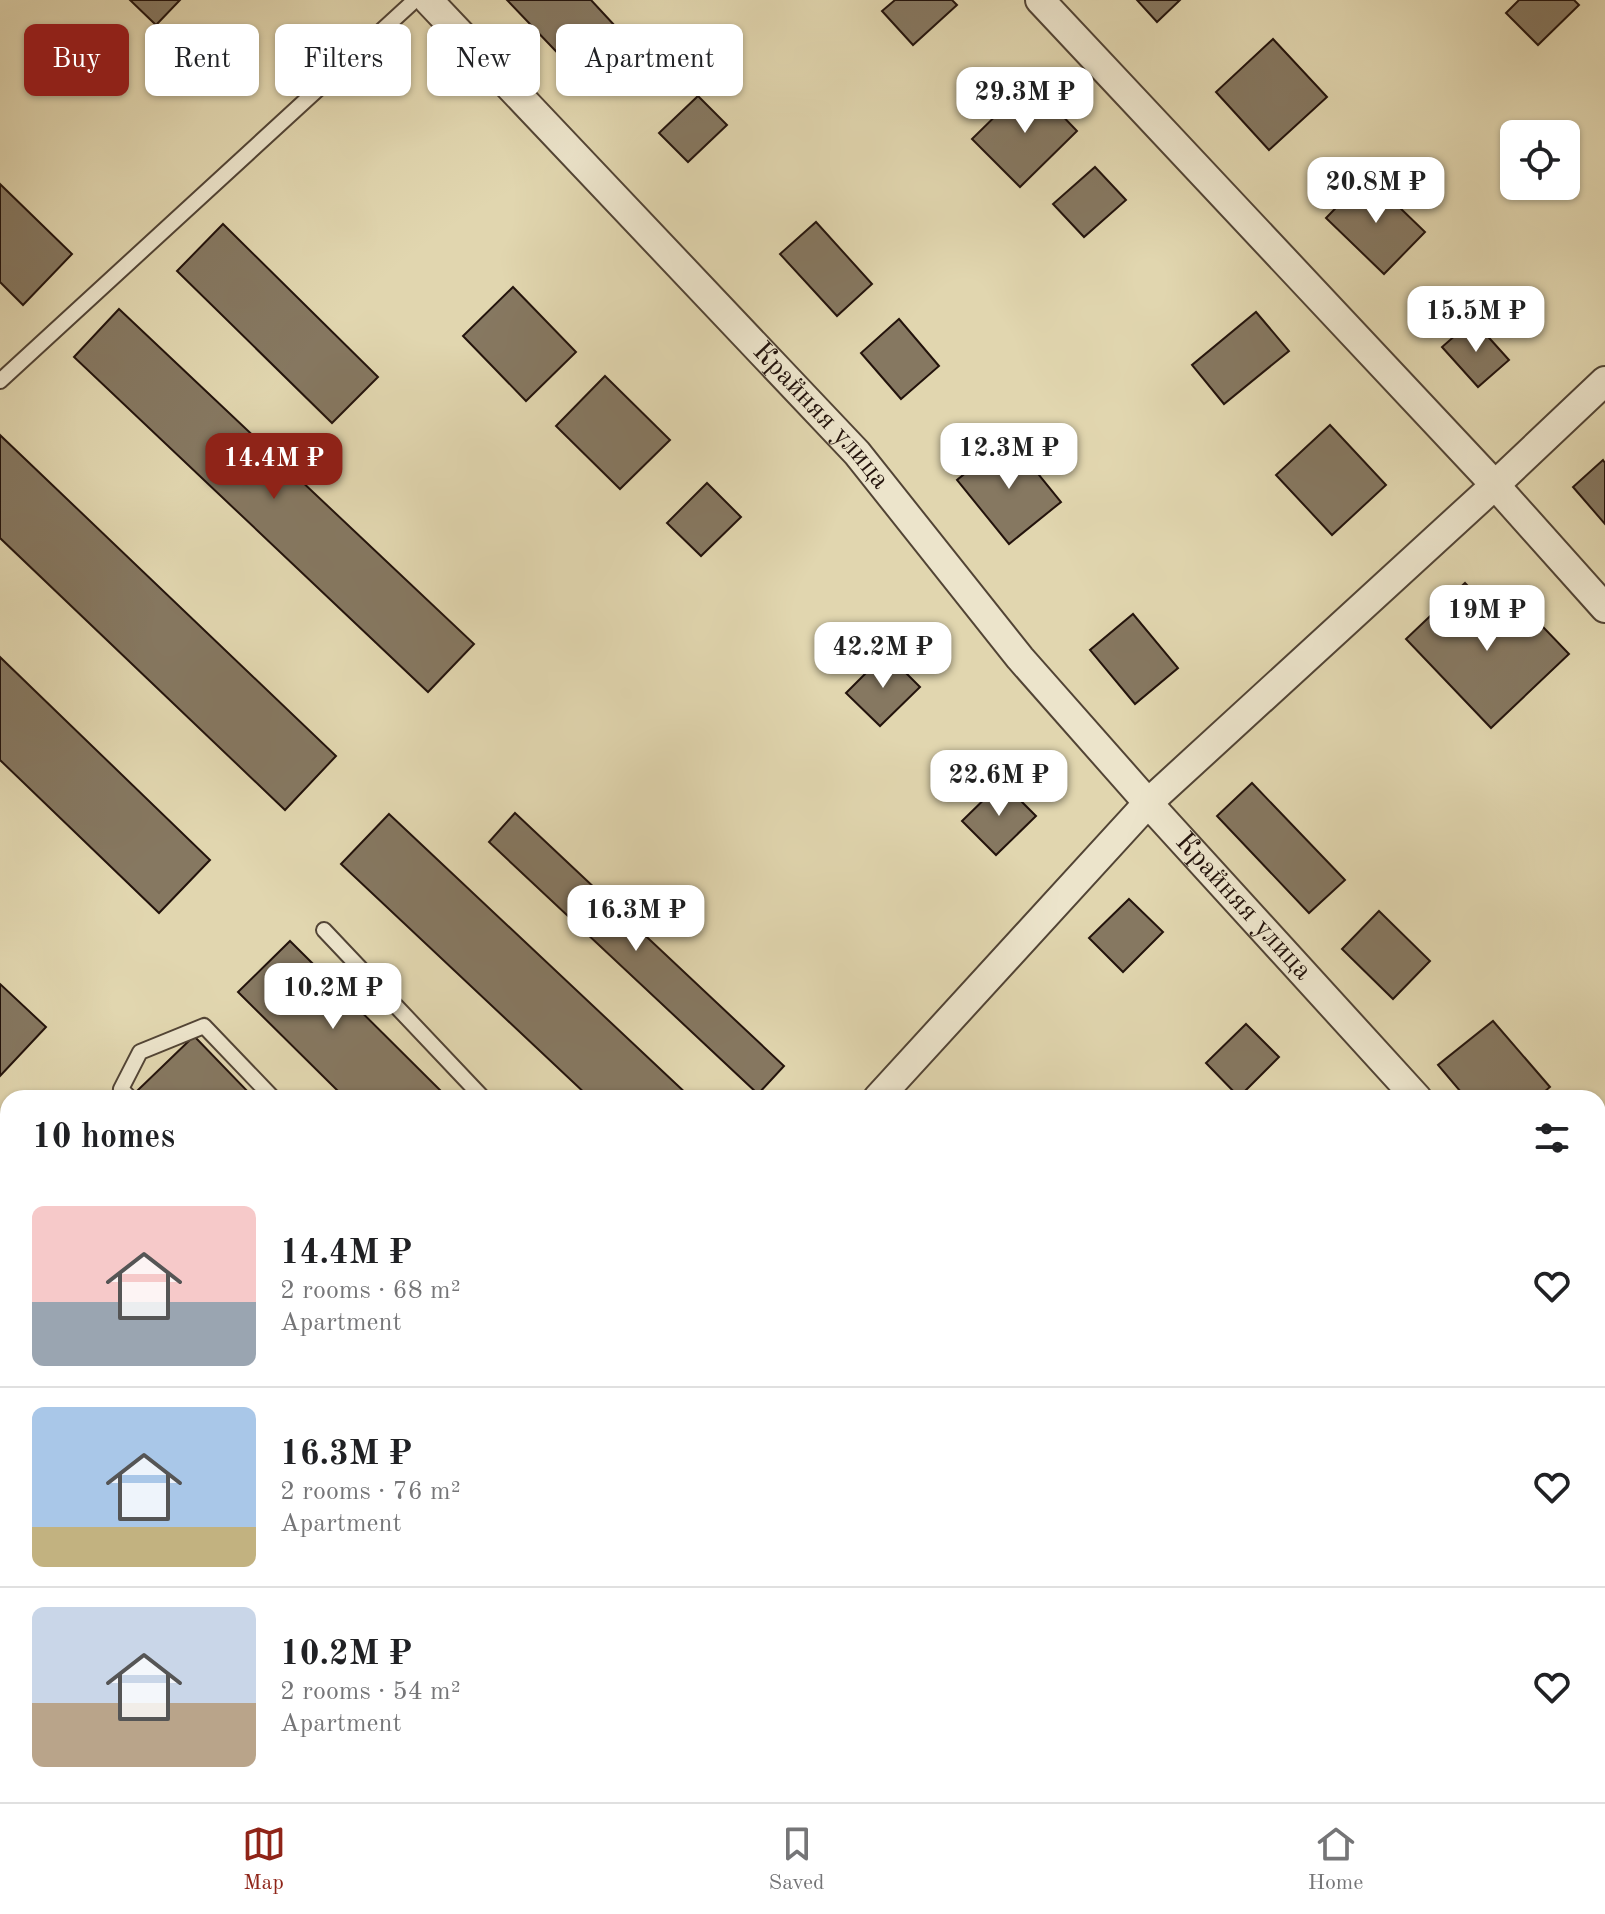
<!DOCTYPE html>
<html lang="en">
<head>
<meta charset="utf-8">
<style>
  :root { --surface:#fff; --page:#f2f2f2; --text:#202124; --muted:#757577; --line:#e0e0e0; --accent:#8f2418 }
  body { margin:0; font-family:"Old Standard TT",serif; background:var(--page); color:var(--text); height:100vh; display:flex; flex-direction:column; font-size:30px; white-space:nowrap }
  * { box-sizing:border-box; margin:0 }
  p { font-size:26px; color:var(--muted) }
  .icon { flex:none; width:44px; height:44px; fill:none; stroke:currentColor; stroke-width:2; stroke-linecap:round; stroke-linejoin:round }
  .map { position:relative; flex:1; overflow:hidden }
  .side { position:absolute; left:0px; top:1090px; width:1606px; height:712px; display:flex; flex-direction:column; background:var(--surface); border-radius:24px 24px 0 0; box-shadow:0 2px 6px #0004 }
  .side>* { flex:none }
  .guide { position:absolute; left:24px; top:24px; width:800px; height:72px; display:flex; gap:16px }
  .controls { position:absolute; left:1500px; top:120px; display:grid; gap:16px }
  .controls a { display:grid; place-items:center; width:80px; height:80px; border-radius:12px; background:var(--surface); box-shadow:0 2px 6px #0004; font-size:40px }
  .price { position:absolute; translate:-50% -68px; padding:0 18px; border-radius:16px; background:#fff; color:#222; font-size:26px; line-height:52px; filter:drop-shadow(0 2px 4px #0008) }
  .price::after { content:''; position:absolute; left:50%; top:48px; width:24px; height:18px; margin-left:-12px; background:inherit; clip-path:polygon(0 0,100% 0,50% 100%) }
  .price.current { background:var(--accent); color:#fff }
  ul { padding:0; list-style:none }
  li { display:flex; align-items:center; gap:24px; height:200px; padding:0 32px }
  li+li { border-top:2px solid var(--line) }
  li span { display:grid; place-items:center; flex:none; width:224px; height:160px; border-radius:12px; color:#555 }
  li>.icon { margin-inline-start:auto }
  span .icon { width:96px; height:96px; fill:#fffc; stroke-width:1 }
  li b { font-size:34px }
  h2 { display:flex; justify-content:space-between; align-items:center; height:96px; padding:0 32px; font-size:34px }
  .pill { padding:0 28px; border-radius:12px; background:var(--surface); box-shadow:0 2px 6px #0004; font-size:28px; line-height:72px }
  .pill.current { background:var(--accent); color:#fff }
  .tabs { display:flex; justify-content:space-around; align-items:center; height:112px; border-top:2px solid var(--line); background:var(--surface); font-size:22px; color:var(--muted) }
  .tabs a { display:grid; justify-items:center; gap:4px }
  .tabs .current { color:var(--accent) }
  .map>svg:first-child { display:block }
  .building { fill:#867861; stroke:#23130c; stroke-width:2 }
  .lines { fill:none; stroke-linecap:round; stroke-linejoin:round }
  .lane-casing { stroke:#524435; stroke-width:18 }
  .street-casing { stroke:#524435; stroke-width:32 }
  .secondary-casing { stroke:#23130c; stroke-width:44 }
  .path { stroke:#23130c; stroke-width:5; stroke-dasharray:6 4; stroke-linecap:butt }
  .lane { stroke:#ece4cb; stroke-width:14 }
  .street { stroke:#ece4cb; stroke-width:28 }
  .secondary { stroke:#ece4cb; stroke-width:40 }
  .labels { text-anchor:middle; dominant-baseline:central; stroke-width:6; stroke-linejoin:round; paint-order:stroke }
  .street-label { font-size:28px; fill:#23130c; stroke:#ece4cb }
</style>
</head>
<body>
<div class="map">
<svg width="1605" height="1802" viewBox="0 0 1605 1802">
  <rect width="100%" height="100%" fill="#e1d6af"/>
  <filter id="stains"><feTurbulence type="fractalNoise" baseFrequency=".0025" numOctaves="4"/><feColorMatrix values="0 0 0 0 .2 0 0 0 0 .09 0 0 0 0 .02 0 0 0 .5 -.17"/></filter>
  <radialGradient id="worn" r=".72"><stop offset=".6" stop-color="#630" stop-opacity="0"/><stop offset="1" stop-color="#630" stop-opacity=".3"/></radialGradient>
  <g class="building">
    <polygon points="130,0 180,0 156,25"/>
    <polygon points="507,0 591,0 616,27 572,68"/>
    <polygon points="895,0 952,0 957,5 913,45 882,11"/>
    <polygon points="1137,0 1180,0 1157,22"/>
    <polygon points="1519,0 1574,0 1579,5 1538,45 1506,13"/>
    <polygon points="1273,39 1327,97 1269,150 1216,92"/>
    <polygon points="1030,82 1077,131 1020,187 972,139"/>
    <polygon points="698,96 727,125 688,162 659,133"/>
    <polygon points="1095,167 1126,200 1084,237 1053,204"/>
    <polygon points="1367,176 1425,232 1384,274 1326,218"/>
    <polygon points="0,184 72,254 23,305 0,282"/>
    <polygon points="816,222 872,284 837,316 780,254"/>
    <polygon points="223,224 378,377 332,423 177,271"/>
    <polygon points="513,287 576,352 526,401 463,336"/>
    <polygon points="119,309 474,644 428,692 74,357"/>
    <polygon points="1256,312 1289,351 1224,404 1192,365"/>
    <polygon points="899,319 939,366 901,399 861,353"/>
    <polygon points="1473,320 1509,360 1478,387 1442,347"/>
    <polygon points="605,376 670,440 620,489 556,426"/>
    <polygon points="1330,425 1386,485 1332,535 1276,475"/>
    <polygon points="0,435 336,756 285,810 0,538"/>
    <polygon points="1009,438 1061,502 1009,544 957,480"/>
    <polygon points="1603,460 1605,463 1605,524 1573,487"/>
    <polygon points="707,483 741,517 701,556 667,523"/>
    <polygon points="1465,583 1502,622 1521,604 1569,654 1491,728 1406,639"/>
    <polygon points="1133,614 1178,668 1135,704 1090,650"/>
    <polygon points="886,653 920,687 880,726 846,693"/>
    <polygon points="0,657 210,860 159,913 0,760"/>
    <polygon points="1002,782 1036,816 996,855 962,821"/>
    <polygon points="1252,783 1345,880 1309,913 1217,816"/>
    <polygon points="515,813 784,1066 758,1094 489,842"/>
    <polygon points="389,814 691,1098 590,1098 341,864"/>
    <polygon points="1129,899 1163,932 1123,972 1089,938"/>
    <polygon points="1379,911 1430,961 1393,999 1342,949"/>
    <polygon points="290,941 448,1098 345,1098 238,992"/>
    <polygon points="0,984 46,1027 0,1076"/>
    <polygon points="1493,1021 1550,1087 1537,1098 1466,1098 1438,1065"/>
    <polygon points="1246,1024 1279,1057 1239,1097 1206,1063"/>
    <polygon points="194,1036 254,1098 146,1098 138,1090"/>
    <polygon points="1598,1168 1605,1176 1605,1209 1598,1215"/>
    <polygon points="1605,1404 1605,1461 1598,1454 1598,1411"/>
    <polygon points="183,1794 229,1794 239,1801 238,1802 178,1802"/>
    <polygon points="642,1794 742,1794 750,1802 650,1802"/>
    <polygon points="848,1794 898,1794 906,1802 856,1802"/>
    <polygon points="1048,1794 1134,1794 1142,1802 1056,1802"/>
  </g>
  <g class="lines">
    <defs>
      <g id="lane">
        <polyline points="0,381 415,0"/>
        <polyline points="324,930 483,1098"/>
        <polyline points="130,1098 121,1089 140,1052 204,1026 273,1098"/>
        <polyline points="949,1794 957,1802"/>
        <polyline points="1168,1794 1177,1802"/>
      </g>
      <g id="street">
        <path id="s1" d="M428,0L857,453L1020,658L1148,803L1417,1098"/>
        <polyline points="1040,0 1495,485 1605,608"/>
        <polyline points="878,1098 1148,803 1495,485 1605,381"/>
        <polyline points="1598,1296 1605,1304"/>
        <polyline points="444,1794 452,1802"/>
        <polyline points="36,1802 48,1794"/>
      </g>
      <g id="secondary">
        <polyline points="1598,1537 1605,1530"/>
        <polyline points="1344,1802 1351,1794"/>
      </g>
    </defs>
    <use href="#lane" class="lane-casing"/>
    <use href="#street" class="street-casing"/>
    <use href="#secondary" class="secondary-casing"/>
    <polyline class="path" points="1430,1794 1436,1802"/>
    <use href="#lane" class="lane"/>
    <use href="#street" class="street"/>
    <use href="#secondary" class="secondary"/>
  </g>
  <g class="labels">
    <g class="street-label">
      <text stroke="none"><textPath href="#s1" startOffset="572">Крайняя улица</textPath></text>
      <text stroke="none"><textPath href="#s1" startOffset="1220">Крайняя улица</textPath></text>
    </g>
  </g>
  <rect width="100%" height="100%" filter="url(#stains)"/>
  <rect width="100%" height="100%" fill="url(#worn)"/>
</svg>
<div class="controls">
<a><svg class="icon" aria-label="locate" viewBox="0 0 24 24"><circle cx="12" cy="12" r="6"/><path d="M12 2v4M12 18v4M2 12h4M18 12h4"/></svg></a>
</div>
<b class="price" style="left:1025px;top:135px">29.3M ₽</b>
<b class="price" style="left:1376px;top:225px">20.8M ₽</b>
<b class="price" style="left:1476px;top:354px">15.5M ₽</b>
<b class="price" style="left:1009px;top:491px">12.3M ₽</b>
<b class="price current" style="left:274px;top:501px">14.4M ₽</b>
<b class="price" style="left:1487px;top:653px">19M ₽</b>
<b class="price" style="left:883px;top:690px">42.2M ₽</b>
<b class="price" style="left:999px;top:818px">22.6M ₽</b>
<b class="price" style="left:636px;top:953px">16.3M ₽</b>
<b class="price" style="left:333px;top:1031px">10.2M ₽</b>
<div class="guide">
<a class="pill current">Buy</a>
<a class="pill">Rent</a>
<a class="pill">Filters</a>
<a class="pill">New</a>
<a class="pill">Apartment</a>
</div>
<section class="side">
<h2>10 homes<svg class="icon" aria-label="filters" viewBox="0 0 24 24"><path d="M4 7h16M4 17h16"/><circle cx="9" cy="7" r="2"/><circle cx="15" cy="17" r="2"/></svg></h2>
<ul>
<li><span style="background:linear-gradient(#f6c9c9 60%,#9aa5b1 0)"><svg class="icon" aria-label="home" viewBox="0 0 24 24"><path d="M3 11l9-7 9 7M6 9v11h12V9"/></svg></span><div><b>14.4M ₽</b><p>2 rooms · 68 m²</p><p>Apartment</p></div><svg class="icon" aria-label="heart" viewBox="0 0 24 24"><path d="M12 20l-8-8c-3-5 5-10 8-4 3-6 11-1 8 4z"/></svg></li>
<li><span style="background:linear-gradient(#a9c7e8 75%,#c2b280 0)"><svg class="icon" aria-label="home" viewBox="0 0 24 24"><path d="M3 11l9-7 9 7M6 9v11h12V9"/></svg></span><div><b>16.3M ₽</b><p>2 rooms · 76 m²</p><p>Apartment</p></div><svg class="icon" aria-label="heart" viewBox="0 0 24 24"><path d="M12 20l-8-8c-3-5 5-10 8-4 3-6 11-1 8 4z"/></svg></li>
<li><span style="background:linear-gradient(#c9d6e8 60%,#b9a48a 0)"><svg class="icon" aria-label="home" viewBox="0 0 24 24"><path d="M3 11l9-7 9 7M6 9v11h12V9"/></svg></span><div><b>10.2M ₽</b><p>2 rooms · 54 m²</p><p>Apartment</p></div><svg class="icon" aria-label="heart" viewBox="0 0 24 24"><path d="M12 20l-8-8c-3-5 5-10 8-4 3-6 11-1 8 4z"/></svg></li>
</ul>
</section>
</div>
<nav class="tabs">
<a class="current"><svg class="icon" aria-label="map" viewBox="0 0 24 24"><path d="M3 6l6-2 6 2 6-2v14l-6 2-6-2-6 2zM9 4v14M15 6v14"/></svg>Map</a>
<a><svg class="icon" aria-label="saved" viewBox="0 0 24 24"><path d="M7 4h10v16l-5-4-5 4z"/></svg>Saved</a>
<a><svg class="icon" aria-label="home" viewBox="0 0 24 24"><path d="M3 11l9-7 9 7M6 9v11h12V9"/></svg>Home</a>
</nav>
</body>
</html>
